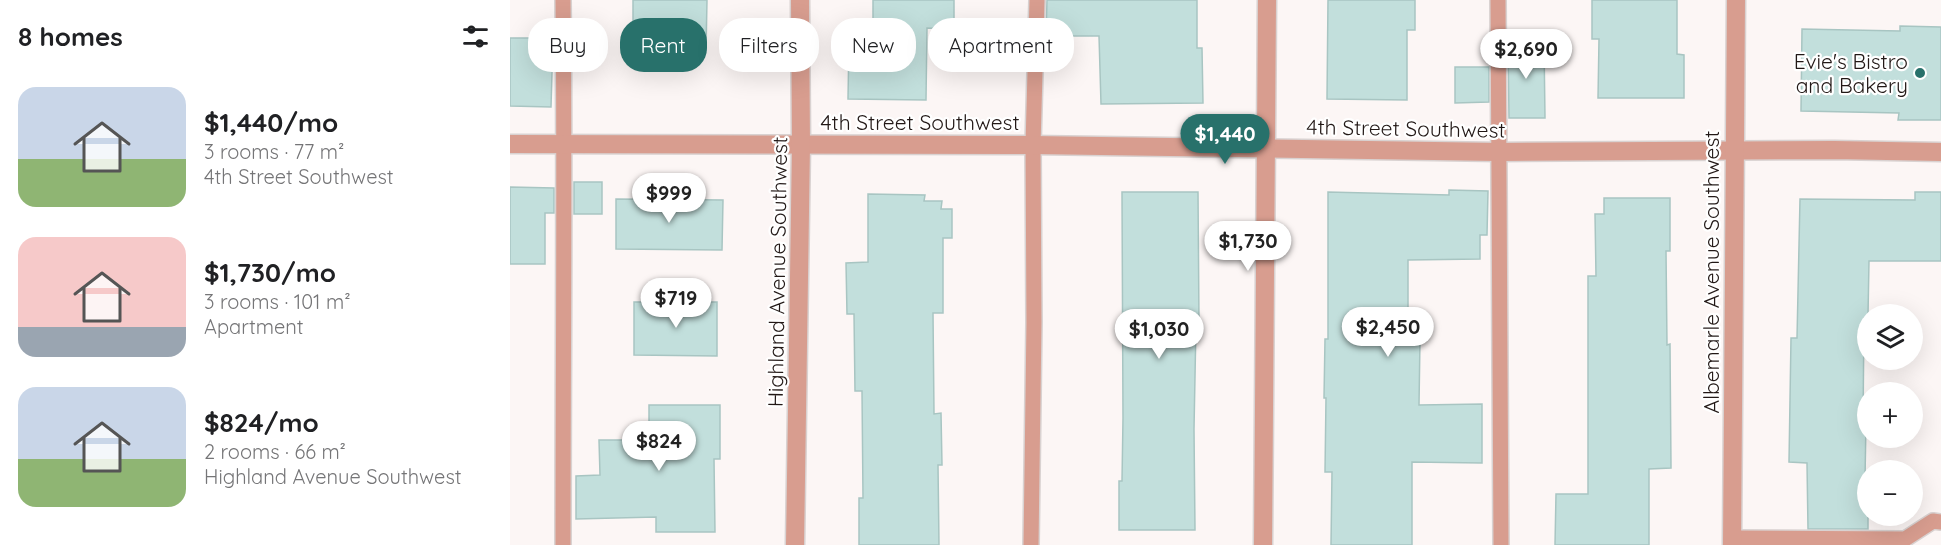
<!DOCTYPE html>
<html lang="en">
<head>
<meta charset="utf-8">
<style>
  :root { --surface:#fff; --page:#f2f2f2; --text:#202124; --muted:#757577; --accent:#28716b }
  body { margin:0; font-family:Quicksand,sans-serif; background:var(--page); color:var(--text); height:100vh; display:flex; flex-direction:column; font-size:22px; white-space:nowrap }
  * { box-sizing:border-box; margin:0 }
  p { font-size:20px; color:var(--muted) }
  .icon { flex:none; width:33px; height:33px; fill:none; stroke:currentColor; stroke-width:2; stroke-linecap:round; stroke-linejoin:round }
  .map { position:relative; flex:1; overflow:hidden }
  .side { display:flex; flex-direction:column; background:var(--surface); width:510px }
  .side>* { flex:none }
  .top-card { position:absolute; left:18px; top:18px; width:570px; height:54px; display:flex; gap:12px }
  .tools { position:absolute; left:1347px; top:304px; display:grid; gap:12px }
  .tools a { display:grid; place-items:center; width:66px; height:66px; border-radius:50%; background:var(--surface); box-shadow:0 6px 24px #0002; font-size:30px }
  .price { position:absolute; translate:-50% -51px; padding:0 14px; border-radius:21px; background:#fff; color:#222; font-size:20px; line-height:39px; filter:drop-shadow(0 2px 3px #0008) }
  .price::after { content:''; position:absolute; left:50%; top:36px; width:18px; height:14px; margin-left:-9px; background:inherit; clip-path:polygon(0 0,100% 0,50% 100%) }
  .price.on { background:var(--accent); color:#fff }
  ul { padding:0; list-style:none }
  li { display:flex; align-items:center; gap:18px; height:150px; padding:0 18px }
  li span { display:grid; place-items:center; flex:none; width:168px; height:120px; border-radius:18px; color:#555 }
  li>.icon { margin-inline-start:auto }
  span .icon { width:72px; height:72px; fill:#fffc; stroke-width:1 }
  li b { font-size:26px }
  h2 { display:flex; justify-content:space-between; align-items:center; height:72px; padding:0 18px; font-size:26px }
  .chip { padding:0 21px; border-radius:24px; background:var(--surface); box-shadow:0 6px 24px #0002; font-size:21px; line-height:54px }
  .chip.on { background:var(--accent); color:#fff }
  main { display:flex; flex:1; min-height:0 }
  .map>svg:first-child { display:block }
  .building { fill:#c2dfdc; stroke:#a8c5c2; stroke-width:1.5 }
  .lines { fill:none; stroke-linecap:round; stroke-linejoin:round }
  .lane-casing { stroke:#d9d2d1; stroke-width:18 }
  .street-casing { stroke:#d9d2d1; stroke-width:21 }
  .lane { stroke:#d89d8f; stroke-width:15 }
  .street { stroke:#d89d8f; stroke-width:18 }
  .poi-dot { fill:#28716b; stroke:#fff; stroke-width:2 }
  .labels { text-anchor:middle; dominant-baseline:central; stroke-width:4.5; stroke-linejoin:round; paint-order:stroke }
  .poi-label { font-size:21px; fill:#221816; stroke:#fff; text-anchor:end }
  .street-label { font-size:21px; fill:#221816; stroke:#fff }
</style>
</head>
<body>
<main>
<section class="side">
<h2>8 homes<svg class="icon" aria-label="filters" viewBox="0 0 24 24"><path d="M4 7h16M4 17h16"/><circle cx="9" cy="7" r="2"/><circle cx="15" cy="17" r="2"/></svg></h2>
<ul>
<li><span style="background:linear-gradient(#c9d6e8 60%,#8fb573 0)"><svg class="icon" aria-label="home" viewBox="0 0 24 24"><path d="M3 11l9-7 9 7M6 9v11h12V9"/></svg></span><div><b>$1,440/mo</b><p>3 rooms · 77 m²</p><p>4th Street Southwest</p></div></li>
<li><span style="background:linear-gradient(#f6c9c9 75%,#9aa5b1 0)"><svg class="icon" aria-label="home" viewBox="0 0 24 24"><path d="M3 11l9-7 9 7M6 9v11h12V9"/></svg></span><div><b>$1,730/mo</b><p>3 rooms · 101 m²</p><p>Apartment</p></div></li>
<li><span style="background:linear-gradient(#c9d6e8 60%,#8fb573 0)"><svg class="icon" aria-label="home" viewBox="0 0 24 24"><path d="M3 11l9-7 9 7M6 9v11h12V9"/></svg></span><div><b>$824/mo</b><p>2 rooms · 66 m²</p><p>Highland Avenue Southwest</p></div></li>
</ul>
</section>
<div class="map">
<svg width="1431" height="545" viewBox="0 0 1431 545">
  <rect width="100%" height="100%" fill="#fcf6f5"/>
  <g class="building">
    <polygon points="123,0 197,0 196,50 123,50"/>
    <polygon points="363,0 444,0 444,29 417,28 416,100 338,99 339,41 363,41"/>
    <polygon points="537,0 687,0 687,48 692,48 693,103 591,104 589,36 536,36"/>
    <polygon points="818,0 905,0 905,30 897,30 897,100 817,99"/>
    <polygon points="1082,0 1167,0 1167,54 1174,55 1174,98 1088,98 1089,39 1082,39"/>
    <polygon points="1390,26 1431,27 1431,120 1388,120 1389,113 1291,111 1292,29 1390,31"/>
    <polygon points="0,38 43,38 41,107 0,106"/>
    <polygon points="998,43 1034,43 1035,118 999,118"/>
    <polygon points="945,67 979,67 979,102 945,103"/>
    <rect x="64" y="182" width="28" height="32"/>
    <polygon points="0,187 44,188 44,213 35,213 35,264 0,264"/>
    <polygon points="939,190 978,191 977,235 970,235 970,259 898,260 898,339 910,340 909,405 972,404 972,463 902,462 902,545 821,545 822,472 815,472 816,398 814,398 815,339 818,339 818,192 939,195"/>
    <polygon points="612,192 688,192 689,324 686,324 684,429 685,530 609,530 609,481 612,481 613,418"/>
    <polygon points="1405,192 1431,192 1431,261 1359,261 1358,315 1358,318 1354,318 1353,422 1356,422 1355,479 1358,479 1358,529 1298,529 1297,463 1279,462 1281,338 1287,338 1290,199 1405,200"/>
    <polygon points="358,194 415,195 414,201 432,201 431,209 442,209 442,238 433,238 433,313 423,313 424,414 431,413 432,465 428,465 429,545 349,545 349,498 353,498 352,391 345,391 344,314 337,314 336,263 358,262"/>
    <polygon points="1094,198 1160,198 1160,251 1156,251 1157,345 1160,344 1161,468 1139,469 1139,545 1045,545 1046,494 1078,494 1078,276 1086,276 1085,214 1094,214"/>
    <polygon points="106,199 213,200 212,250 106,249"/>
    <polygon points="124,302 207,302 207,356 124,355"/>
    <polygon points="139,405 210,405 210,459 204,459 205,532 146,532 146,517 66,519 66,476 90,475 89,440 139,440"/>
  </g>
  <g class="lines">
    <defs>
      <g id="lane">
        <polyline points="988,0 991,545"/>
        <polyline points="1222,538 1395,539 1423,521 1431,522"/>
        <path d="M53,545C53,363 55,182 53,0"/>
        <polyline points="521,545 524,322 523,145 527,0"/>
      </g>
      <g id="street">
        <polyline points="0,144 523,145 989,152 1324,150 1431,152"/>
        <polyline points="285,545 291,144 290,0"/>
        <polyline points="753,545 757,0"/>
        <polyline points="1222,545 1226,0"/>
      </g>
    </defs>
    <use href="#lane" class="lane-casing"/>
    <use href="#street" class="street-casing"/>
    <use href="#lane" class="lane"/>
    <use href="#street" class="street"/>
  </g>
  <circle class="poi-dot" cx="1410" cy="73" r="6"/>
  <g class="labels">
    <g class="poi-label">
      <text x="1398" y="61">Evie's Bistro<tspan x="1398" dy="24">and Bakery</tspan></text>
    </g>
    <g class="street-label">
      <text x="410" y="122">4th Street Southwest</text>
      <text transform="translate(896 128) rotate(1)">4th Street Southwest</text>
      <text transform="translate(267 272) rotate(-89)">Highland Avenue Southwest</text>
      <text transform="translate(1201 272) rotate(-90)">Albemarle Avenue Southwest</text>
    </g>
  </g>
</svg>
<div class="tools">
<a><svg class="icon" aria-label="layers" viewBox="0 0 24 24"><path d="M12 4l9 5-9 5-9-5zM3 14l9 5 9-5"/></svg></a>
<a>+</a>
<a>−</a>
</div>
<b class="price" style="left:1016px;top:80px">$2,690</b>
<b class="price on" style="left:715px;top:165px">$1,440</b>
<b class="price" style="left:159px;top:224px">$999</b>
<b class="price" style="left:738px;top:272px">$1,730</b>
<b class="price" style="left:166px;top:329px">$719</b>
<b class="price" style="left:878px;top:358px">$2,450</b>
<b class="price" style="left:649px;top:360px">$1,030</b>
<b class="price" style="left:149px;top:472px">$824</b>
<div class="top-card">
<a class="chip">Buy</a>
<a class="chip on">Rent</a>
<a class="chip">Filters</a>
<a class="chip">New</a>
<a class="chip">Apartment</a>
</div>
</div>
</main>
</body>
</html>
